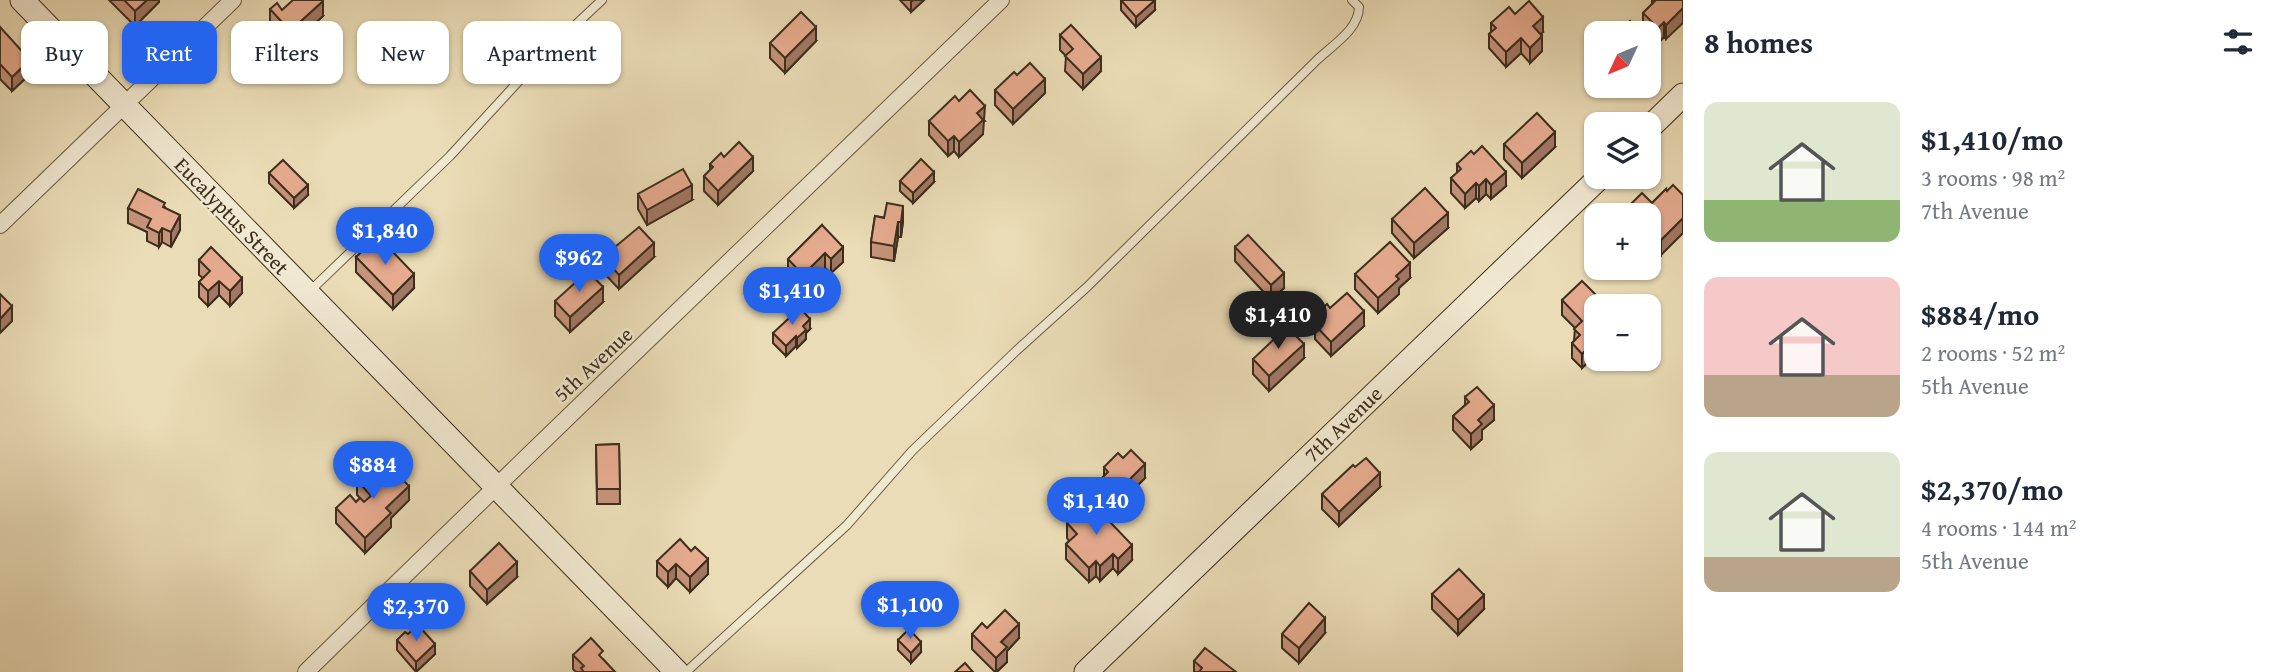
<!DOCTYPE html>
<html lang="en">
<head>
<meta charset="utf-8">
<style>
  :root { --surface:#fff; --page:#f2f2f3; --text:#1f2937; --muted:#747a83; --accent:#2563eb }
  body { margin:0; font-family:"Gentium Book Plus",serif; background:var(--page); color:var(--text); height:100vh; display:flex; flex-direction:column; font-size:26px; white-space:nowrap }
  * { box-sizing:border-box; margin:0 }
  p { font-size:23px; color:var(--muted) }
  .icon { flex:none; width:38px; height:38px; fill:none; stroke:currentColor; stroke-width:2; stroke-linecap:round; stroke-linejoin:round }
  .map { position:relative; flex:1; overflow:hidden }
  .details { display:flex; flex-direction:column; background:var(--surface); width:595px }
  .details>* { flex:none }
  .guide { position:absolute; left:21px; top:21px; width:665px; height:63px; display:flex; gap:14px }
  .needle { width:46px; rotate:226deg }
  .tools { position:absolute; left:1584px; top:21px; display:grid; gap:14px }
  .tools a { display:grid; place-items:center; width:77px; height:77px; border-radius:14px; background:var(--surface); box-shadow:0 2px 5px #0004; font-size:35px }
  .price { position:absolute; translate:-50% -60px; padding:0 16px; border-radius:24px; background:var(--accent); color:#fff; font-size:23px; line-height:46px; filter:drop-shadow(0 2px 4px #0008) }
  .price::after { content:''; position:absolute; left:50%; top:42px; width:21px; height:16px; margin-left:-10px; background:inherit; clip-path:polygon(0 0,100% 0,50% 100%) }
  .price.selected { background:#222; color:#fff }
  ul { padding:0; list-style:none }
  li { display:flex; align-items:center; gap:21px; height:175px; padding:0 21px }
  li span { display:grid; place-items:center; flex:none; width:196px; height:140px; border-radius:14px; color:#555 }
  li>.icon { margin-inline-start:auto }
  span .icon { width:84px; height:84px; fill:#fffc; stroke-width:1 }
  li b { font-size:30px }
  h2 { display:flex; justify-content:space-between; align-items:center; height:84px; padding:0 21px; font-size:30px }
  .chip { padding:0 24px; border-radius:14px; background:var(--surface); box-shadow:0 2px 5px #0004; font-size:24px; line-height:63px }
  .chip.selected { background:var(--accent); color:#fff }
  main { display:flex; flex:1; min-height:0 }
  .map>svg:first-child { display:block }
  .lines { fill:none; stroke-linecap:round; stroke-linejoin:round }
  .lane-casing { stroke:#685a42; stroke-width:10 }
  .street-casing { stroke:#685a42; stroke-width:18 }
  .secondary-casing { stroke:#3d2e1c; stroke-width:25 }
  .lane { stroke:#f1e8d0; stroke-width:8 }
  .street { stroke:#f1e8d0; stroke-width:16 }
  .secondary { stroke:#f1e8d0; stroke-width:23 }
  .wall { fill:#c6937b; stroke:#3d2e1c; stroke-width:2 }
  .shaded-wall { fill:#a17864; stroke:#3d2e1c; stroke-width:2 }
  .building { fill:#e6ab8f; stroke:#3d2e1c; stroke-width:2 }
  .labels { text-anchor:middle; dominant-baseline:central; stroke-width:5; stroke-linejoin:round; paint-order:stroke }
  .street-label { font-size:21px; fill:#3d2e1c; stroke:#f1e8d0 }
</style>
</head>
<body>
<main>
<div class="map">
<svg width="1683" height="672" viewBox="0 0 1683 672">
  <rect width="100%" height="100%" fill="#eadcb6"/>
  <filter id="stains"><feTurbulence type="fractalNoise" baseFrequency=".00286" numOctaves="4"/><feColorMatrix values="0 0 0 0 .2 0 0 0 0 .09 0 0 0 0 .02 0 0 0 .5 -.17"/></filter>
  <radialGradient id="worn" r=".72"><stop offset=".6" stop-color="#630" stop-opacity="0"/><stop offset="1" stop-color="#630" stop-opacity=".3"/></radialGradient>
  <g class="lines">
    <defs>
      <g id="lane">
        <polyline points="310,291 450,156 539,59 602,0"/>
        <path d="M686,672L847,525L912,451L1016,351L1087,287L1318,59C1333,45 1359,29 1359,7L1352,0"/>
      </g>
      <g id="street">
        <polyline points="0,225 233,0"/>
        <path d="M306,672C536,446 769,224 1001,0"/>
      </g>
      <g id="secondary">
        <polyline points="22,0 677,672"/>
        <polyline points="1648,129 1683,95"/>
        <polyline points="1086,672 1600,177"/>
      </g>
    </defs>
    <use href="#lane" class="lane-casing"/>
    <use href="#street" class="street-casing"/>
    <use href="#secondary" class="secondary-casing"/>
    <use href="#lane" class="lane"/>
    <use href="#street" class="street"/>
    <use href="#secondary" class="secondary"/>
  </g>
  <g class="wall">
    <polygon points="109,0 159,0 159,2 135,26"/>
    <polygon points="900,0 924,0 911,12"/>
    <polygon points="1121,0 1155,10 1136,27 1121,10"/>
    <polygon points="1652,0 1683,0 1666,39 1664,37 1658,43 1643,28 1643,13 1652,4"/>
    <polygon points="270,9 282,10 323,16 290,46 270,24"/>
    <polygon points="1515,14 1543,32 1540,34 1542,51 1530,63 1521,53 1506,67 1489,48 1489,34 1491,32 1491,23"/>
    <polygon points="0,27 30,74 12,91 0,79"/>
    <polygon points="1060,35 1101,71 1083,89 1065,71 1066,56 1060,50"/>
    <polygon points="816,41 785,73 770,58 770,43"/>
    <polygon points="1017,75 1045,93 1013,124 995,105 995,90"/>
    <polygon points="959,101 985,121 983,122 983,134 959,157 954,151 948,156 929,135 929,121"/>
    <polygon points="1504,144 1555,147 1522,178 1504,159"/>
    <polygon points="724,157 753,171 718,205 704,191 704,176 710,170 710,164"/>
    <polygon points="1457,164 1506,186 1491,199 1486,194 1479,201 1476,198 1465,208 1451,193 1451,178 1457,173"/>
    <polygon points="269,173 308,195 294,208 269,183"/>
    <polygon points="900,181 934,182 913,203 900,191"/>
    <polygon points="1666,189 1661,255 1648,242 1648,215 1631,215 1631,204 1652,203"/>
    <polygon points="638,194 692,200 647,225 638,209"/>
    <polygon points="165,207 180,230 171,247 162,242 159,247 147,241 147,232 128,223 128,208"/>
    <polygon points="875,216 903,221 901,237 898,237 894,261 871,257 871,242"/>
    <polygon points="1392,219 1448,228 1414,258 1392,233"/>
    <polygon points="822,225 843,262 831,273 825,268 803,290 788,274 788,259"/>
    <polygon points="1235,247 1284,288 1271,300 1235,261"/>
    <polygon points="356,257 414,288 393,309 356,272"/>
    <polygon points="603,257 654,257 619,289 603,272"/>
    <polygon points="199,260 242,293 230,306 219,295 208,306 199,297 199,282 203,278 199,275"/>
    <polygon points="1355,274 1410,278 1399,288 1399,294 1378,313 1355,289"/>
    <polygon points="1562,300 1596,306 1596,354 1582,368 1572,358 1572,343 1574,341 1575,328 1562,315"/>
    <polygon points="555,301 603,302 570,332 555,316"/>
    <polygon points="1330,308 1364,326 1331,356 1315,339 1315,315"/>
    <polygon points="810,329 806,333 806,339 797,348 796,346 786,356 773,343 773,333"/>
    <polygon points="1304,358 1269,391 1253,374 1253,359"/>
    <polygon points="1465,397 1494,420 1482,430 1482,439 1471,449 1453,430 1453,416 1465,405"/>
    <polygon points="619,444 620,504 597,504 596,445"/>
    <polygon points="1104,467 1145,478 1126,497 1126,503 1112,517 1095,500 1095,485 1104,476"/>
    <polygon points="357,480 378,481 409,500 391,518 391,527 365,553 336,523 336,508 356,502 360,498 357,495"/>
    <polygon points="1380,487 1339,526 1322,509 1322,494"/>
    <polygon points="1067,523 1132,560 1118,574 1113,568 1100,581 1096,576 1089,582 1066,559 1066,544 1069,541 1067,538"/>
    <polygon points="691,551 708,574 690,592 676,578 668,587 657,576 657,561"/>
    <polygon points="470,571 517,577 487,604 470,586"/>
    <polygon points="1432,594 1484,609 1458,635 1432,609"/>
    <polygon points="987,628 1019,638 1007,651 1007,662 997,672 995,672 972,649 972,634"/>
    <polygon points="1325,633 1299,663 1282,648 1282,634"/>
    <polygon points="408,634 435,654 416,672 397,650 397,640"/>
    <polygon points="898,640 921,652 911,663 898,650"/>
    <polygon points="573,655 603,659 615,672 576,672 573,669"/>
    <polygon points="1194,661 1236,672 1194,672"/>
  </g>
  <g class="shaded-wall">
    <polygon points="147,0 159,0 159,2 135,26 135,11"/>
    <polygon points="913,0 924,0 911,12 911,2"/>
    <polygon points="1155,0 1155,10 1136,27 1136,17"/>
    <polygon points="323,1 323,16 290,46 290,31"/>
    <polygon points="1683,8 1683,23 1666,39 1666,25"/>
    <polygon points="1543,17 1543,32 1533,41 1533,26"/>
    <polygon points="1664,22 1664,37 1658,43 1658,28"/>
    <polygon points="816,27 816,41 785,73 785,58"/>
    <polygon points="1542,36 1542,51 1530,63 1530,48"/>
    <polygon points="1521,38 1521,53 1506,67 1506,52"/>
    <polygon points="1101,57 1101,71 1083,89 1083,74"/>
    <polygon points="30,60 30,74 12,91 12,77"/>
    <polygon points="1045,79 1045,93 1013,124 1013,109"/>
    <polygon points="985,106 983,134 959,157 959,142 977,113"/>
    <polygon points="1555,132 1555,147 1522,178 1522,163"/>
    <polygon points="954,136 954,151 948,156 948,141"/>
    <polygon points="753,157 753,171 718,205 718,191"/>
    <polygon points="934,172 934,182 913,203 913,193"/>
    <polygon points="1506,172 1506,186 1491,199 1491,185"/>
    <polygon points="1486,179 1486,194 1479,201 1479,186"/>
    <polygon points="1476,183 1476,198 1465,208 1465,194"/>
    <polygon points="308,185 308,195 294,208 294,198"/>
    <polygon points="692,185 692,200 647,225 647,210"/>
    <polygon points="903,206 903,221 901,237 901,222"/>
    <polygon points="1448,213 1448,228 1414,258 1414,243"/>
    <polygon points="180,215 180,230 171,247 171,232"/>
    <polygon points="1683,218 1683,233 1661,255 1661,240"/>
    <polygon points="898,222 898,237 894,261 894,246"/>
    <polygon points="162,228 162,242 159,247 159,233"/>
    <polygon points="654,243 654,257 619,289 619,275"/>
    <polygon points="843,247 843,262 831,273 831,259"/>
    <polygon points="825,253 825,268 803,290 803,275"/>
    <polygon points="1410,263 1410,278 1399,288 1399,294 1378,313 1378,298 1396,276"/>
    <polygon points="1284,273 1284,288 1271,300 1271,285"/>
    <polygon points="414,274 414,288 393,309 393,295"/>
    <polygon points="242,278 242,293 230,306 230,291"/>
    <polygon points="219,281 219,295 208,306 208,291"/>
    <polygon points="603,287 603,302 570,332 570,317"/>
    <polygon points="12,306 12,321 0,333 0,319"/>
    <polygon points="1364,311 1364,326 1331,356 1331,342"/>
    <polygon points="810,319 810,329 806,333 806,339 797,348 797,338 803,326"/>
    <polygon points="796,336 796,346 786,356 786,346"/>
    <polygon points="1596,340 1596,354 1582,368 1582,354"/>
    <polygon points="1304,344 1304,358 1269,391 1269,376"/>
    <polygon points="1494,405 1494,420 1482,430 1482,439 1471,449 1471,434 1478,420"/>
    <polygon points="1145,464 1145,478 1126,497 1126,503 1112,517 1112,502 1124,485"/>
    <polygon points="1380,473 1380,487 1339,526 1339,512"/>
    <polygon points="409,486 409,500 391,518 391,527 365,553 365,538 386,508"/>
    <polygon points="1132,545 1132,560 1118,574 1118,559"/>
    <polygon points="1113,554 1113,568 1100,581 1100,566"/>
    <polygon points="708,559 708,574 690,592 690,577"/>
    <polygon points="1096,561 1096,576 1089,582 1089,568"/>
    <polygon points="517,562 517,577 487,604 487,590"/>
    <polygon points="676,564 676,578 668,587 668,572"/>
    <polygon points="1484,595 1484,609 1458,635 1458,620"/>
    <polygon points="1325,618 1325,633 1299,663 1299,648"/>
    <polygon points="1019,624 1019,638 1007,651 1007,662 996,672 996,658 1001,642"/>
    <polygon points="921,642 921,652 911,663 911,653"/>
    <polygon points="435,644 435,654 416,672 416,662"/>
  </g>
  <g class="building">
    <polygon points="124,0 147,0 135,11"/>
    <polygon points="293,0 323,0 323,1 290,31 270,9 277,3 282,10"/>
    <polygon points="1121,0 1155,0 1136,17"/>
    <polygon points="1654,0 1683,0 1683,8 1666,25 1664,22 1658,28 1643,13 1655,1"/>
    <polygon points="1529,1 1543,17 1533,26 1542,36 1530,48 1521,38 1506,52 1489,34 1496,28 1491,23 1509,7 1515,14"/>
    <polygon points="801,12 816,27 785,58 770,43"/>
    <polygon points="1630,21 1641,33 1617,33"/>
    <polygon points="1071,25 1101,57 1083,74 1065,56 1073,49 1060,35"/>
    <polygon points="0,27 30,60 12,77 0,64"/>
    <polygon points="1030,63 1045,79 1013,109 995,90 1014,72 1017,75"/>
    <polygon points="970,90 985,106 977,113 983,120 959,142 954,136 948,141 929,121 955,96 959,101"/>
    <polygon points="1537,113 1555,132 1522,163 1504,144"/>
    <polygon points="739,142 753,157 718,191 704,176 713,167 710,164 721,153 724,157"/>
    <polygon points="1482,146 1506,172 1491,185 1486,179 1479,186 1476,183 1465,194 1451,178 1461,169 1457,164 1471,151 1474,154"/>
    <polygon points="921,159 934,172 913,193 900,181"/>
    <polygon points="283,160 308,185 294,198 269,173"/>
    <polygon points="683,169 692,185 647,210 638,194"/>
    <polygon points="1673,185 1683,195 1683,218 1661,240 1648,227 1648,215 1642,215 1631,204 1642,193 1652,203 1666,189 1667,191"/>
    <polygon points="1425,188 1448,213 1414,243 1392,219"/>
    <polygon points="138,189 165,203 163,207 180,215 171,232 162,228 159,233 147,227 151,219 128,208"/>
    <polygon points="887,203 903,206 901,222 898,222 894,246 871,242 875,216 884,218"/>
    <polygon points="822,225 843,247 831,259 825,253 803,275 788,259"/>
    <polygon points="639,227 654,243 619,275 603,257"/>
    <polygon points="1248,235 1284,273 1271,285 1235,247"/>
    <polygon points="374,240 388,254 391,250 414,274 393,295 356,257"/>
    <polygon points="1390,242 1410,263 1396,276 1399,279 1378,298 1355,274"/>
    <polygon points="211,247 242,278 230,291 219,281 208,291 199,282 210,271 199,260"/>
    <polygon points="588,271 603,287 570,317 555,301"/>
    <polygon points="1582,281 1607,306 1596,306 1596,340 1582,354 1572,343 1580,335 1574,329 1582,321 1562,300"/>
    <polygon points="1347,293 1364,311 1331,342 1315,325 1320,320 1315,315 1327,304 1330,308"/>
    <polygon points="0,294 12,306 0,319"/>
    <polygon points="800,308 810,319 803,326 806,330 797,338 796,336 786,346 773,333"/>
    <polygon points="1287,327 1304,344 1269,376 1253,359"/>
    <polygon points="1477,387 1494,405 1478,420 1482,424 1471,434 1453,416 1469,402 1465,397"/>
    <polygon points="619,444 620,489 597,489 596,445"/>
    <polygon points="1131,450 1145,464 1124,485 1126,488 1112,502 1095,485 1108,472 1104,467 1118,453 1123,458"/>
    <polygon points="1366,458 1380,473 1339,512 1322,494 1353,465 1355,467"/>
    <polygon points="391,468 409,486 386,508 391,513 365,538 336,508 350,495 356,502 360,498 364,502 371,496 357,480 367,470 378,481"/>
    <polygon points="1090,501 1132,545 1118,559 1113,554 1100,566 1096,561 1089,568 1066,544 1077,534 1067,523"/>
    <polygon points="680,539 691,551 695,547 708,559 690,577 676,564 668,572 657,561"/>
    <polygon points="499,543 517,562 487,590 470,571"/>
    <polygon points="1459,569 1484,595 1458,620 1432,594"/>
    <polygon points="1309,603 1325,618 1299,648 1282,634"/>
    <polygon points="1005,610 1019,624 1001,642 1007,647 996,658 972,634 982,623 987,628"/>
    <polygon points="418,625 435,644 416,662 397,640 405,632 408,634"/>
    <polygon points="909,629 921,642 911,653 898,640"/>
    <polygon points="591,638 603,651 599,655 615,672 584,672 581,668 584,666 573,655"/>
    <polygon points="1205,648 1236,672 1199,672 1202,668 1194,661"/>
    <polygon points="965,663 973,672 955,672"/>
  </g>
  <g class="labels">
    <g class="street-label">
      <text transform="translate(232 216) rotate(46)">Eucalyptus Street</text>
      <text transform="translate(593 364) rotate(-43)">5th Avenue</text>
      <text transform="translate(1343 424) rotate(-44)">7th Avenue</text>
    </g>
  </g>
  <rect width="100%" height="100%" filter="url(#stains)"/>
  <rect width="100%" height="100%" fill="url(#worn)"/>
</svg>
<div class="tools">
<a><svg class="needle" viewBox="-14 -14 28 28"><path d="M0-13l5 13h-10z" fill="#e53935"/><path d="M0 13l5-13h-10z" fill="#747a83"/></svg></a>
<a><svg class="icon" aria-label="layers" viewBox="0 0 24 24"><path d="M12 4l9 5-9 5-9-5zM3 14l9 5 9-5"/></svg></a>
<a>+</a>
<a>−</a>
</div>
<b class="price" style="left:385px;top:267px">$1,840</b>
<b class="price" style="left:579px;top:294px">$962</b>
<b class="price" style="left:792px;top:327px">$1,410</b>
<b class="price selected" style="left:1278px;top:351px">$1,410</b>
<b class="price" style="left:373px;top:501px">$884</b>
<b class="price" style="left:1096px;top:537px">$1,140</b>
<b class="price" style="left:910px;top:641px">$1,100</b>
<b class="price" style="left:416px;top:643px">$2,370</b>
<div class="guide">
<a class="chip">Buy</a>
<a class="chip selected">Rent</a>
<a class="chip">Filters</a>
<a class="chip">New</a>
<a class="chip">Apartment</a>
</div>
</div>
<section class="details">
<h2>8 homes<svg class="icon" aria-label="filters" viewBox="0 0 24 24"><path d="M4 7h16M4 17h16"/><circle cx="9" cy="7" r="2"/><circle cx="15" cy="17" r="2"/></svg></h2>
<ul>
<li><span style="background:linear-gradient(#dfe7d0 70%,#8fb573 0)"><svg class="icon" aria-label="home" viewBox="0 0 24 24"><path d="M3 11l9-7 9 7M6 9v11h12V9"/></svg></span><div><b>$1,410/mo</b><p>3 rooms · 98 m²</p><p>7th Avenue</p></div></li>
<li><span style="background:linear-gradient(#f6c9c9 70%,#b9a48a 0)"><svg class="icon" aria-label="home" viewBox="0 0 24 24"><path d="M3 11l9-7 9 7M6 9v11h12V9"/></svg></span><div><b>$884/mo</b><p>2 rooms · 52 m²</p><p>5th Avenue</p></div></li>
<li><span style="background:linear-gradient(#dfe7d0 75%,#b9a48a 0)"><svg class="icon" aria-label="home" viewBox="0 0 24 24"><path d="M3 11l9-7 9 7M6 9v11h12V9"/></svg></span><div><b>$2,370/mo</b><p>4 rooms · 144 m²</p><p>5th Avenue</p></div></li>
</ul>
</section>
</main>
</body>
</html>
